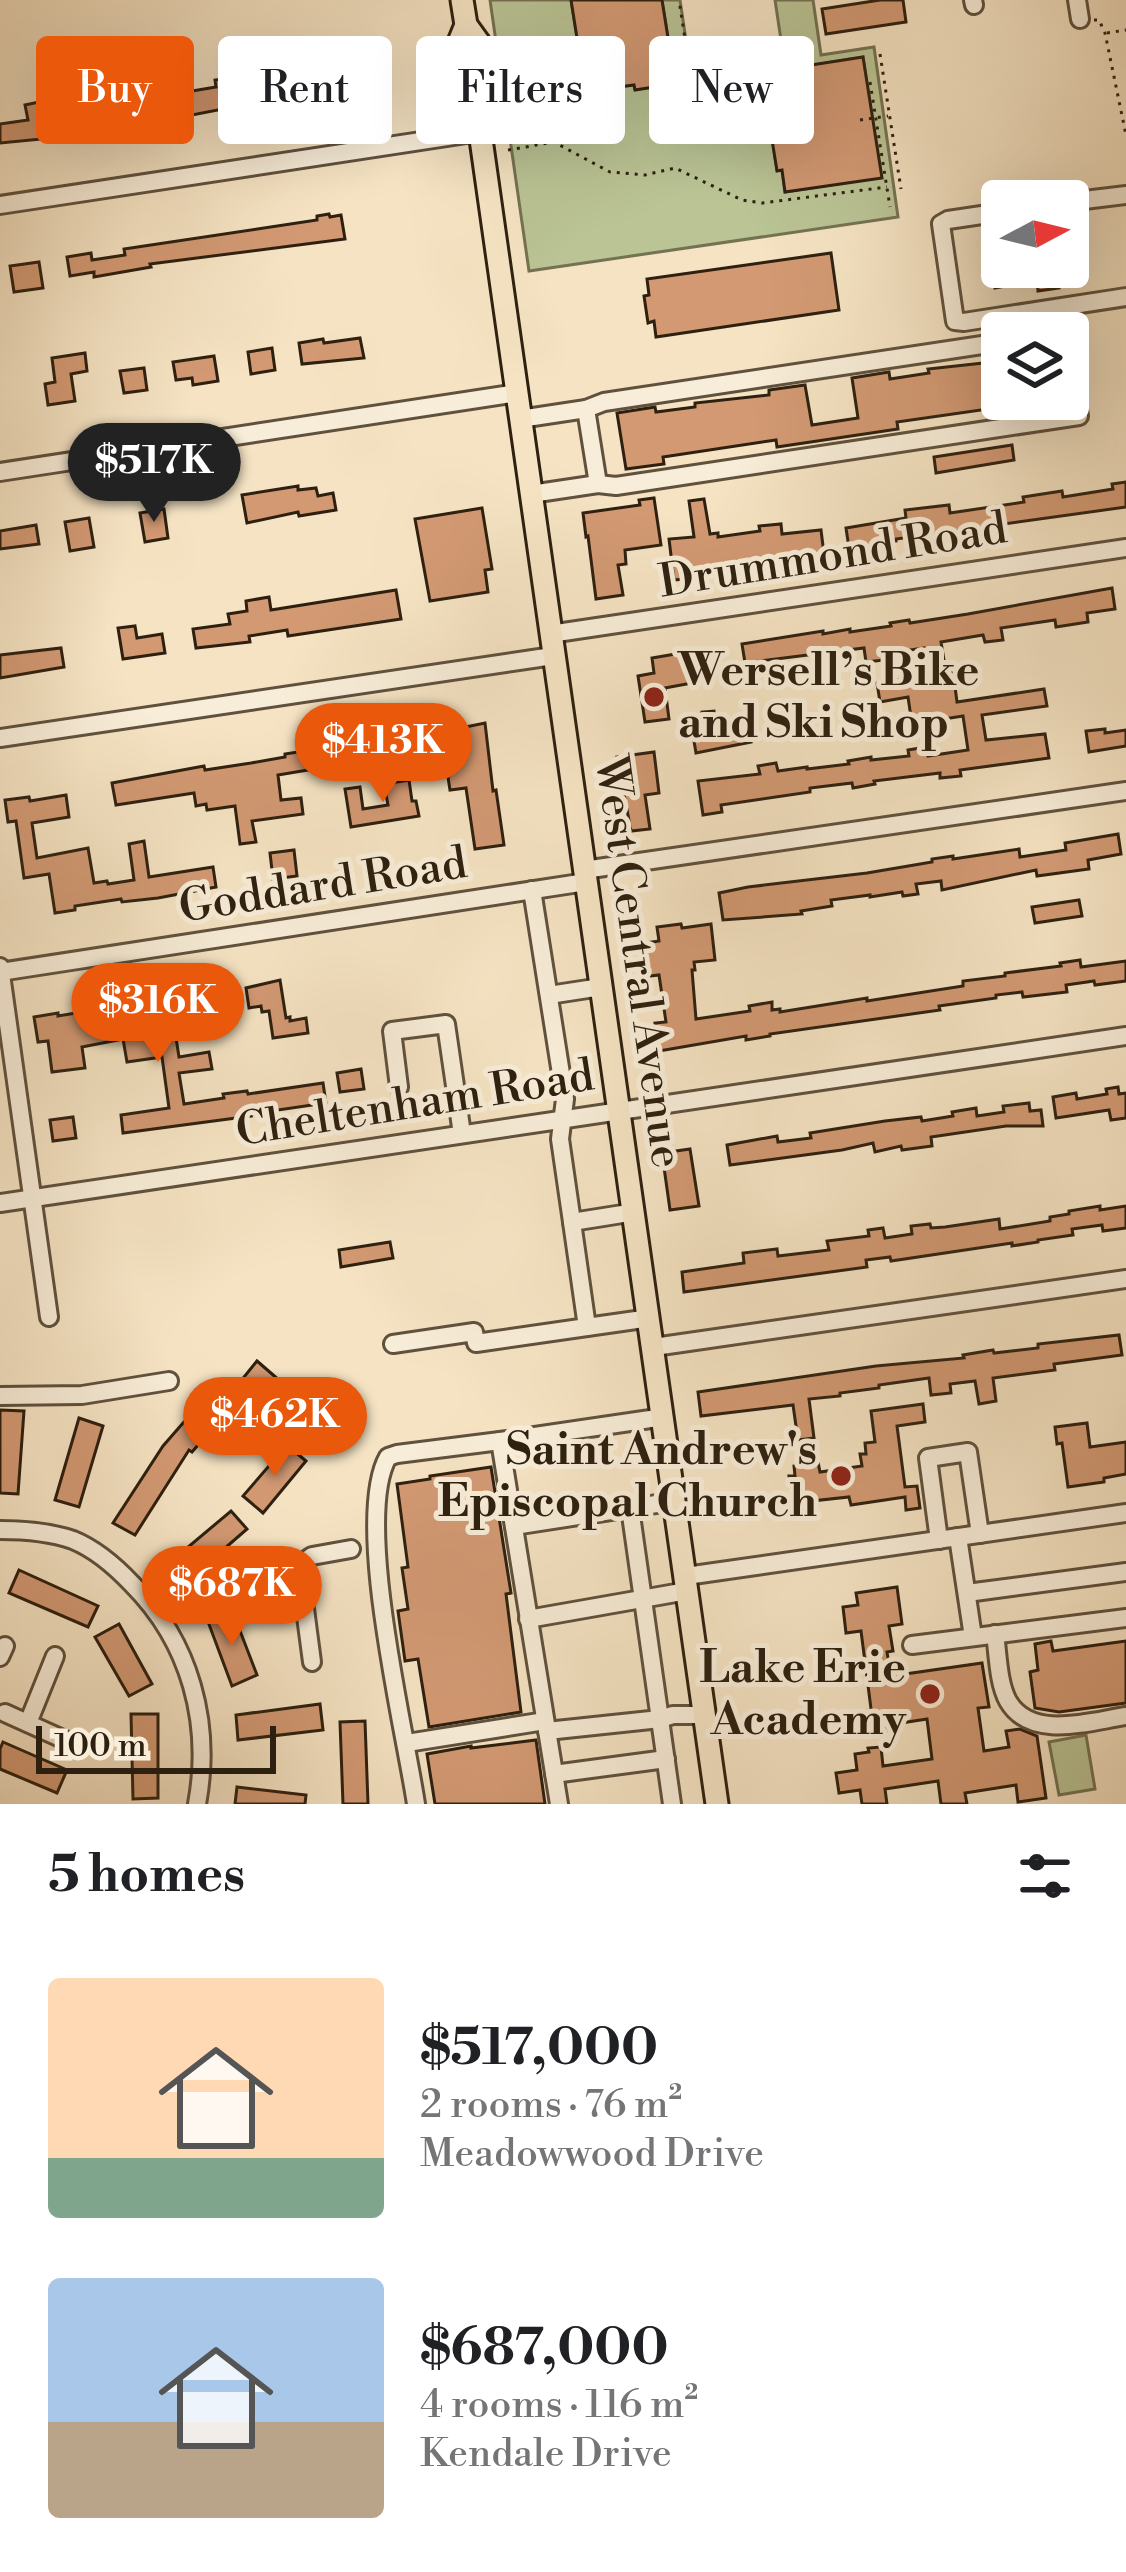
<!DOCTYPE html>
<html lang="en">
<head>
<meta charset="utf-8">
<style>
  :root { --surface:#fff; --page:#f6f6f6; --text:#202124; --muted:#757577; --accent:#ea580c }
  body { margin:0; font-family:"Libre Bodoni",serif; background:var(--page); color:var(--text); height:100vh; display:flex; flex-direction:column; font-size:45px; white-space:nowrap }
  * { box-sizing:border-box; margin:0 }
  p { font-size:39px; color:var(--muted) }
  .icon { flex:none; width:66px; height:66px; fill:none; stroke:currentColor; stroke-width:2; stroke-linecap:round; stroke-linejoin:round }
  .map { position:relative; height:1804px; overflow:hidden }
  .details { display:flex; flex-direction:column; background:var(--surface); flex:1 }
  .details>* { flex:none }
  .top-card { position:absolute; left:36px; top:36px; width:1056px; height:108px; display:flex; gap:24px }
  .needle { width:78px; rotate:83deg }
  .controls { position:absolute; left:981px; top:180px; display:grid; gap:24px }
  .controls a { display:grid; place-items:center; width:108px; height:108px; border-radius:12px; background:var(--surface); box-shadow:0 12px 48px #0002; font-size:60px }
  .scale { position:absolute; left:36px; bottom:30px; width:240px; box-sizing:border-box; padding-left:12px; border:6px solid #2e2010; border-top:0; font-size:33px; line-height:42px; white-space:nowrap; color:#2e2010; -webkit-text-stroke:9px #f8edd8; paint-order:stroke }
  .price { position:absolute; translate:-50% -102px; padding:0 27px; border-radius:42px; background:var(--accent); color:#fff; font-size:39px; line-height:78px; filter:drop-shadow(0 3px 6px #0008) }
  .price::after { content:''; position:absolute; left:50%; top:72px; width:36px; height:27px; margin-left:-18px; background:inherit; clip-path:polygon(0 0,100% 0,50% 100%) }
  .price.on { background:#222; color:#fff }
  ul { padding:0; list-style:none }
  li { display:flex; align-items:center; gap:36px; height:300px; padding:0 48px }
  li span { display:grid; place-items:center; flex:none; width:336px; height:240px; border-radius:12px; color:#555 }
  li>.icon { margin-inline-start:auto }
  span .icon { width:144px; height:144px; fill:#fffc; stroke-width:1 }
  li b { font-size:51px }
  h2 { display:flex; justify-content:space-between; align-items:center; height:144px; padding:0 48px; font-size:51px }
  .chip { padding:0 42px; border-radius:12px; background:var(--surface); box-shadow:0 12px 48px #0002; font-size:42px; line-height:108px }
  .chip.on { background:var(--accent); color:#fff }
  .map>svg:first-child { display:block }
  .green { fill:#bac495; stroke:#747252; stroke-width:3; fill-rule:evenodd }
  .building { fill:#d29973; stroke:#2e2010; stroke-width:3 }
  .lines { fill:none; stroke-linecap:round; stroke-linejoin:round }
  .minor-casing { stroke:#60513d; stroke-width:22 }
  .major-casing { stroke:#2e2010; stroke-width:27 }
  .path { stroke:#2e2010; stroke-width:3; stroke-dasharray:3 6; stroke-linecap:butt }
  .minor { stroke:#f8edd8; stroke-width:16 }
  .major { stroke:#f5e3c3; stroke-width:21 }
  .poi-dot { fill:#8f2418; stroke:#f8edd8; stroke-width:4.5 }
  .labels { text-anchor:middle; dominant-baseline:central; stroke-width:10; stroke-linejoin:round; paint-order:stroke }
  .street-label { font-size:45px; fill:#2e2010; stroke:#f8edd8 }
  .poi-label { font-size:45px; font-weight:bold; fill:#2e2010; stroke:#f8edd8; text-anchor:end }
</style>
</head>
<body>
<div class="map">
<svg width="1126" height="1804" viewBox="0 0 1126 1804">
  <rect width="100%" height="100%" fill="#f5e3c3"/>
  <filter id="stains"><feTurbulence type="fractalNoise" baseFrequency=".00167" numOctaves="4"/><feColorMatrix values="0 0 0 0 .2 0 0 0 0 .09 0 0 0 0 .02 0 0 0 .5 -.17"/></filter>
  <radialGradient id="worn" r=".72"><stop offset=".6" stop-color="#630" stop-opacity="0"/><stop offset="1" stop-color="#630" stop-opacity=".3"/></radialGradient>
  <g class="green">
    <path d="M490,0H571L580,57L602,76L634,85L635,89L712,77L708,57L672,63L662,0H680L687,47L678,49L679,59L710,55L713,71L784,60L775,0H813L821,55L874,47L898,217L529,271ZM863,57L881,177L785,192L782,170H777L766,96L770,95L766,73Z"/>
    <polygon points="1086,1735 1095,1789 1059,1795 1049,1742"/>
  </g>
  <g class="building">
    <polygon points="571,0 662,0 672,63 709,57 712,78 635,90 634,85 604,89 602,76 568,79 565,59 580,57"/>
    <polygon points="880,0 903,0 906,22 826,34 822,9"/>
    <polygon points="863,57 882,178 785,192 782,170 777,171 765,96 770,95 766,72"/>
    <polygon points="361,68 365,90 250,104 251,108 233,111 233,107 156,122 156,119 146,121 144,110 136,111 134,95 173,89 174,94 216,87 215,80 234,78 235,84"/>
    <polygon points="39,102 40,114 71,109 72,114 119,107 122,126 84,134 83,127 57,131 57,134 51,135 52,138 0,143 0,124 28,120 25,105"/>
    <polygon points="329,214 330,217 341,215 345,239 150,264 151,267 94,277 94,272 70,276 67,257 91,253 92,260 125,255 124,249 317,220 317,216"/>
    <polygon points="831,253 839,310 656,337 654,321 648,323 644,296 649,295 647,279"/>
    <polygon points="39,262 43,288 14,292 10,266"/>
    <polygon points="992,267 1071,267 1072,275 1058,277 1059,288 1038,291 1037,280 995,288"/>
    <polygon points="360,338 364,358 302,364 299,343 323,339 324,343"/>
    <polygon points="272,348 275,370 251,374 248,352"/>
    <polygon points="85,353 87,371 71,374 75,401 48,405 45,384 55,382 52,358"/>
    <polygon points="214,356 218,381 193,385 192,378 176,380 173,362"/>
    <polygon points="1002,361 1002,407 897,422 898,429 777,447 776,440 663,457 664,464 626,469 617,413 655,407 656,412 695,407 695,403 769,395 769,390 805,385 812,425 858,418 852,378 889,372 890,379 929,373 928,369"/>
    <polygon points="144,368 147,390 124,393 120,371"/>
    <polygon points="1012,445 1014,460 936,473 934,457"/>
    <polygon points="1126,482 1126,507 896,539 896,541 849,548 846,528 906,518 905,510 949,505 950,513 1024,502 1023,497 1062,491 1063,497 1113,489 1112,484"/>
    <polygon points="298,486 298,490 316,488 318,496 333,493 336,510 299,516 298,512 247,523 242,495"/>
    <polygon points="654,498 661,545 625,550 626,564 618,565 623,595 596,599 588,536 586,537 583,513 640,505 639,500"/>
    <polygon points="704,499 710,534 718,533 718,537 760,531 759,526 781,524 782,534 821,530 824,554 692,569 693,578 674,580 669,539 694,537 689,501"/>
    <polygon points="482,508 492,569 485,570 488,592 430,601 415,519"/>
    <polygon points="164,509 168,538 145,542 140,513"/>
    <polygon points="89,518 94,547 70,551 65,522"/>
    <polygon points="36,525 39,544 0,549 0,531"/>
    <polygon points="1112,588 1115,609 1087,613 1088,622 1056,627 1055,620 1001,628 1003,640 985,642 983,635 941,642 946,672 953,671 957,702 1044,689 1047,706 982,715 986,740 1045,734 1049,758 960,770 961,776 940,778 940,773 874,781 875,784 853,788 852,783 810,788 810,792 721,805 722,812 703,815 698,781 760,774 758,766 776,763 778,771 807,767 807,769 849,764 848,761 871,757 871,760 909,756 908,750 926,747 928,756 968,750 963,716 912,724 908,697 880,702 877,683 928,675 924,648 883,654 884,660 866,662 864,648 745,663 742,644 823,631 823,634 850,629 850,632 891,626 890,623 909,620 910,623 968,614"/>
    <polygon points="396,590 401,619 288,636 287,630 249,636 250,642 196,648 193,629 230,624 228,614 247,611 246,601 269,597 271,610"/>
    <polygon points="135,626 137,638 162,634 165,653 123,659 118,628"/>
    <polygon points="61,648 64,667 0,678 0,655"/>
    <polygon points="699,650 703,675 696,676 697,682 665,688 669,719 645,722 638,676 654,673 652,658"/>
    <polygon points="714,711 718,733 748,728 751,742 696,753 693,735 704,733 702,712"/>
    <polygon points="485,723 493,791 496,790 504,845 475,849 466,788 450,790 441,732"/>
    <polygon points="1105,729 1105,733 1126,730 1126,746 1089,752 1086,731"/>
    <polygon points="342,745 344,764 278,775 281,800 301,798 303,814 252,821 256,842 240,844 235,806 207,810 206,804 196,806 194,793 116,805 112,783 204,766 205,770 251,763 285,757 285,754"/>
    <polygon points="654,752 659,793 645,795 650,829 631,831 617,757"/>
    <polygon points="409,780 412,801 416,801 419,816 351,827 345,789 360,787 363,809 388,805 384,784"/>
    <polygon points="66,795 69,817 32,823 37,858 88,848 94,883 107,881 108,884 134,880 129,844 144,841 149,877 213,867 216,887 158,898 122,902 121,899 75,906 75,910 55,913 49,874 24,878 16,821 8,822 5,800 29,797 30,801"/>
    <polygon points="1118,834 1121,854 1088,860 1089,869 1037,876 1036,870 942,890 941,881 916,884 918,894 903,896 902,892 870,897 870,895 831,900 832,906 801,911 802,914 723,920 719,893 748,887 867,873 932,862 932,859 953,856 953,859 1019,849 1020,857 1066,850 1065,843"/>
    <polygon points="294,850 297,876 273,879 270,853"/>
    <polygon points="1079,900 1082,916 1035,923 1032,907"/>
    <polygon points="681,924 682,928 711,924 715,960 694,962 695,970 692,970 696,1019 750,1011 749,1006 772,1002 772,1010 780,1009 780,1012 867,998 867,1001 963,986 963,981 1005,976 1005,973 1061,966 1060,963 1080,960 1081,967 1126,961 1126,981 1095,985 1094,981 1066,985 1067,992 1023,997 1022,992 996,995 996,998 939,1006 940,1010 770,1034 770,1036 746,1040 746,1036 659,1051 655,1023 666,1022 659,975 650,976 645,943 659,941 657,927"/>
    <polygon points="280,980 286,1018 290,1017 290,1021 306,1018 308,1033 273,1038 269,1011 262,1012 261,1006 249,1008 246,988"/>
    <polygon points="160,999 166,1039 176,1038 179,1057 209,1052 212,1069 179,1073 184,1104 224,1098 223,1094 247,1091 248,1094 323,1083 326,1103 250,1114 251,1116 123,1133 121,1115 169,1108 162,1057 127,1062 123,1039 82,1047 85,1068 52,1072 48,1041 38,1042 34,1017 58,1013 58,1016"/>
    <polygon points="361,1069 364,1089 340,1092 337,1073"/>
    <polygon points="1118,1087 1119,1094 1126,1093 1126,1118 1111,1120 1109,1110 1056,1118 1053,1097 1076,1093 1077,1099 1107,1094 1106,1089"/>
    <polygon points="1029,1103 1030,1111 1041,1110 1043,1126 1006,1126 931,1137 932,1146 902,1150 901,1146 875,1152 873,1143 842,1150 730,1165 727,1145 777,1136 778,1142 811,1138 810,1133 885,1121 921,1117 922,1121 953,1116 952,1112 976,1108 977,1116 1004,1112 1003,1106"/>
    <polygon points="73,1117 76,1138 53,1141 50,1120"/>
    <polygon points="690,1149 699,1206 670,1210 662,1153"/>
    <polygon points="1100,1206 1100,1210 1126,1206 1126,1228 1103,1231 1102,1225 1072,1229 1073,1235 1038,1240 1038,1242 1012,1246 1012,1243 891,1261 890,1257 866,1260 867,1267 684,1292 682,1272 744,1263 743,1253 777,1249 778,1256 829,1250 827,1241 869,1236 868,1230 883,1228 885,1238 912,1234 911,1226 930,1224 931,1228 945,1227 999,1219 1000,1229 1050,1221 1050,1217 1069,1214 1069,1211"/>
    <polygon points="390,1242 393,1258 341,1267 339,1250"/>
    <polygon points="1119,1335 1122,1355 1054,1364 1055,1370 993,1378 996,1401 979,1404 975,1381 950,1384 951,1393 931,1395 929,1378 879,1385 879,1388 840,1393 840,1396 809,1399 814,1438 798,1440 793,1405 701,1416 698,1392 876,1366 964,1358 963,1355 993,1350 994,1353 1038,1348 1038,1344"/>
    <polygon points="257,1361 323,1418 305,1437 240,1382"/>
    <polygon points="217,1384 237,1400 192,1452 189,1450 135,1535 113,1523 163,1446"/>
    <polygon points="923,1404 925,1422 897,1426 905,1487 917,1486 920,1508 906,1510 905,1497 851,1505 849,1497 793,1503 789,1476 795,1476 794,1466 818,1462 820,1472 862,1466 860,1454 866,1454 865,1443 875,1442 871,1411"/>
    <polygon points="0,1410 24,1411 18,1494 0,1493"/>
    <polygon points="79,1418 103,1426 79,1507 55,1500"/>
    <polygon points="1087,1423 1090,1447 1126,1442 1126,1474 1104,1478 1104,1482 1068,1487 1062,1443 1057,1444 1055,1427"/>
    <polygon points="287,1445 306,1461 263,1513 243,1496"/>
    <polygon points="491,1467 511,1593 506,1594 521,1712 429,1727 418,1659 405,1661 398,1611 408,1609 402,1568 408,1567 397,1484 430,1479 430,1476"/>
    <polygon points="231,1511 247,1529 185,1583 168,1564"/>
    <polygon points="19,1570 98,1606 88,1627 9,1593"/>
    <polygon points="897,1587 902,1624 889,1626 893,1651 887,1652 891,1676 982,1663 989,1707 978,1708 984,1751 1009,1747 1006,1731 1020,1729 1037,1736 1046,1798 1018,1802 1016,1785 965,1793 967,1804 941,1804 938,1781 885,1789 887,1804 862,1804 860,1790 839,1793 836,1773 857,1770 855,1754 869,1752 868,1748 881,1747 883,1766 932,1759 927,1719 895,1724 896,1729 874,1732 861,1631 846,1633 843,1607 858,1605 856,1593"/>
    <polygon points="232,1610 257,1675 232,1686 207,1619"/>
    <polygon points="119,1624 152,1684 129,1696 95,1637"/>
    <polygon points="1051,1641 1053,1651 1126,1641 1126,1703 1059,1712 1035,1708 1030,1672 1038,1670 1035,1644"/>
    <polygon points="320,1704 323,1730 238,1740 236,1715"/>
    <polygon points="131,1714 158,1714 158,1798 133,1799"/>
    <polygon points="365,1721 368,1804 343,1804 340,1722"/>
    <polygon points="536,1740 545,1804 435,1804 427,1754 471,1746 471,1748"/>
    <polygon points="3,1742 67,1770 57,1793 0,1769 0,1749"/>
    <polygon points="237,1787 306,1795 305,1804 235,1804"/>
  </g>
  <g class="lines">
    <defs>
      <g id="minor">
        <polyline points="973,0 974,5"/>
        <polyline points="1077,0 1080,19"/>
        <polyline points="1068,202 1126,195"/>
        <polyline points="0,205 480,132"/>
        <polyline points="1002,212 948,220 941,224 955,321 964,322 1126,297"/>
        <polyline points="586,409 598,484"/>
        <polyline points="520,419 586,409 604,402 1002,342"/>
        <polyline points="0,472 517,393"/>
        <polyline points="531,494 598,484 616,486 1079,416 1068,342"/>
        <polyline points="550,634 1126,548"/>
        <polyline points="0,738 553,656"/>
        <polyline points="584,870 1126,791"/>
        <polyline points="532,890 565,1099 560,1139 572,1222 635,1212"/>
        <polyline points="0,967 49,1317"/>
        <polyline points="0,972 586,882"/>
        <polyline points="549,995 601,987"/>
        <polyline points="399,1087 392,1031 446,1024 462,1134"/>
        <polyline points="0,1203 1126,1036"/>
        <polyline points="572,1222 587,1327 650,1318"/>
        <polyline points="393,1344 474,1332 476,1343 587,1327"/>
        <polyline points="654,1347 1126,1279"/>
        <polyline points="0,1396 82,1395 169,1381"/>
        <polyline points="630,1508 672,1804"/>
        <polyline points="514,1526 676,1501"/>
        <path d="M0,1530C24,1530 50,1532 73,1540C95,1549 115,1566 132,1584C190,1642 212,1723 197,1804"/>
        <polyline points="958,1537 973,1637"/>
        <polyline points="939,1540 928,1458 968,1452 980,1534"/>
        <polyline points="293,1571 305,1609 312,1662"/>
        <polyline points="686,1576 1126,1513"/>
        <polyline points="967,1593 1126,1572"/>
        <polyline points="156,1611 244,1581 285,1575 312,1556 351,1549"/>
        <polyline points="528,1619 687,1591"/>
        <path d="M995,1634C998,1654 998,1683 1008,1701C1031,1741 1091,1721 1126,1716"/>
        <polyline points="912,1645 1126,1618"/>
        <polyline points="0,1657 5,1646"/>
        <polyline points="5,1713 76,1745"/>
        <polyline points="28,1723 55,1656"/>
        <polyline points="547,1731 660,1719 673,1715 703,1715"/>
        <polyline points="407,1743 545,1721"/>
        <polyline points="554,1774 666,1759"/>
        <path d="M416,1804C405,1730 353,1518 388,1457L397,1454L500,1441"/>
        <polyline points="559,1804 500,1441 664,1417"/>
      </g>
      <g id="major">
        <polyline points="462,0 466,25 479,43 490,115 480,132"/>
        <polyline points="466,25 457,47 467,119 480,132 717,1804"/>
      </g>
    </defs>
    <use href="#minor" class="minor-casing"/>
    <use href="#major" class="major-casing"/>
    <g class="path">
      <polyline points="1094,20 1099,20 1105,33 1126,135"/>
      <polyline points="1107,33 1126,30"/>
      <polyline points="880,54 901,189"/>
      <polyline points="677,62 675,47 686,45 679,0"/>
      <polyline points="870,82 890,207"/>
      <polyline points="860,120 888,116"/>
      <polyline points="508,150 554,142 610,172 645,175 675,168 742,200 762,203 887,187"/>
    </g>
    <use href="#minor" class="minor"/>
    <use href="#major" class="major"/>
  </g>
  <g class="poi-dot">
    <circle cx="654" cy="697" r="12"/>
    <circle cx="841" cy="1476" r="12"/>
    <circle cx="930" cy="1694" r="12"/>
  </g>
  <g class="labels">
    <g class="street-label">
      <text transform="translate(833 556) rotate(-9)">Drummond Road</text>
      <text transform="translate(323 886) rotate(-9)">Goddard Road</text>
      <text transform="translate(638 962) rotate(82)">West Central Avenue</text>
      <text transform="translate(415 1104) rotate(-9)">Cheltenham Road</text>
    </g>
    <g class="poi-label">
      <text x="678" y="671" text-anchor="start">Wersell’s Bike<tspan x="678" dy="52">and Ski Shop</tspan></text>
      <text x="817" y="1450">Saint Andrew's<tspan x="817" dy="52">Episcopal Church</tspan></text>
      <text x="906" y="1668">Lake Erie<tspan x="906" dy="52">Academy</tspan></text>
    </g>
  </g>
  <rect width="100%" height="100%" filter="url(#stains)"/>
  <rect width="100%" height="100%" fill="url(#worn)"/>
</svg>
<div class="controls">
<a><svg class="needle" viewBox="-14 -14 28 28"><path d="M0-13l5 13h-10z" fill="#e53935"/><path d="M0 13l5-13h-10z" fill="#757577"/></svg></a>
<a><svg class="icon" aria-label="layers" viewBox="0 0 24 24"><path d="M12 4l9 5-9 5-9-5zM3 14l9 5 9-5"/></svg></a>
</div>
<div class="scale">100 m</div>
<b class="price on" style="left:154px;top:525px">$517K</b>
<b class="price" style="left:383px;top:805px">$413K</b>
<b class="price" style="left:158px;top:1065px">$316K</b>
<b class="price" style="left:275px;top:1479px">$462K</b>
<b class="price" style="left:232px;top:1648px">$687K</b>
<div class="top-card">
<a class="chip on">Buy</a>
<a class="chip">Rent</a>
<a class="chip">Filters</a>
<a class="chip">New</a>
</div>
</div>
<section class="details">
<h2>5 homes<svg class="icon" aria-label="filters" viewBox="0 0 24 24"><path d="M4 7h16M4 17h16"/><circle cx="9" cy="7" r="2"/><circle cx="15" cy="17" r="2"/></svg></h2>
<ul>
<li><span style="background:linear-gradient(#ffd9b3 75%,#7fa58c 0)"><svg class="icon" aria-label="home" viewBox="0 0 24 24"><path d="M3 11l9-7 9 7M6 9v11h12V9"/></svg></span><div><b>$517,000</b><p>2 rooms · 76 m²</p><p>Meadowwood Drive</p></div></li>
<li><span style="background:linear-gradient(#a9c7e8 60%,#b9a48a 0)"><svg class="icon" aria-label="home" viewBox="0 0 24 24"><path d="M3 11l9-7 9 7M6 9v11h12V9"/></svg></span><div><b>$687,000</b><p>4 rooms · 116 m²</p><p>Kendale Drive</p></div></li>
</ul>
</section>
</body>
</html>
